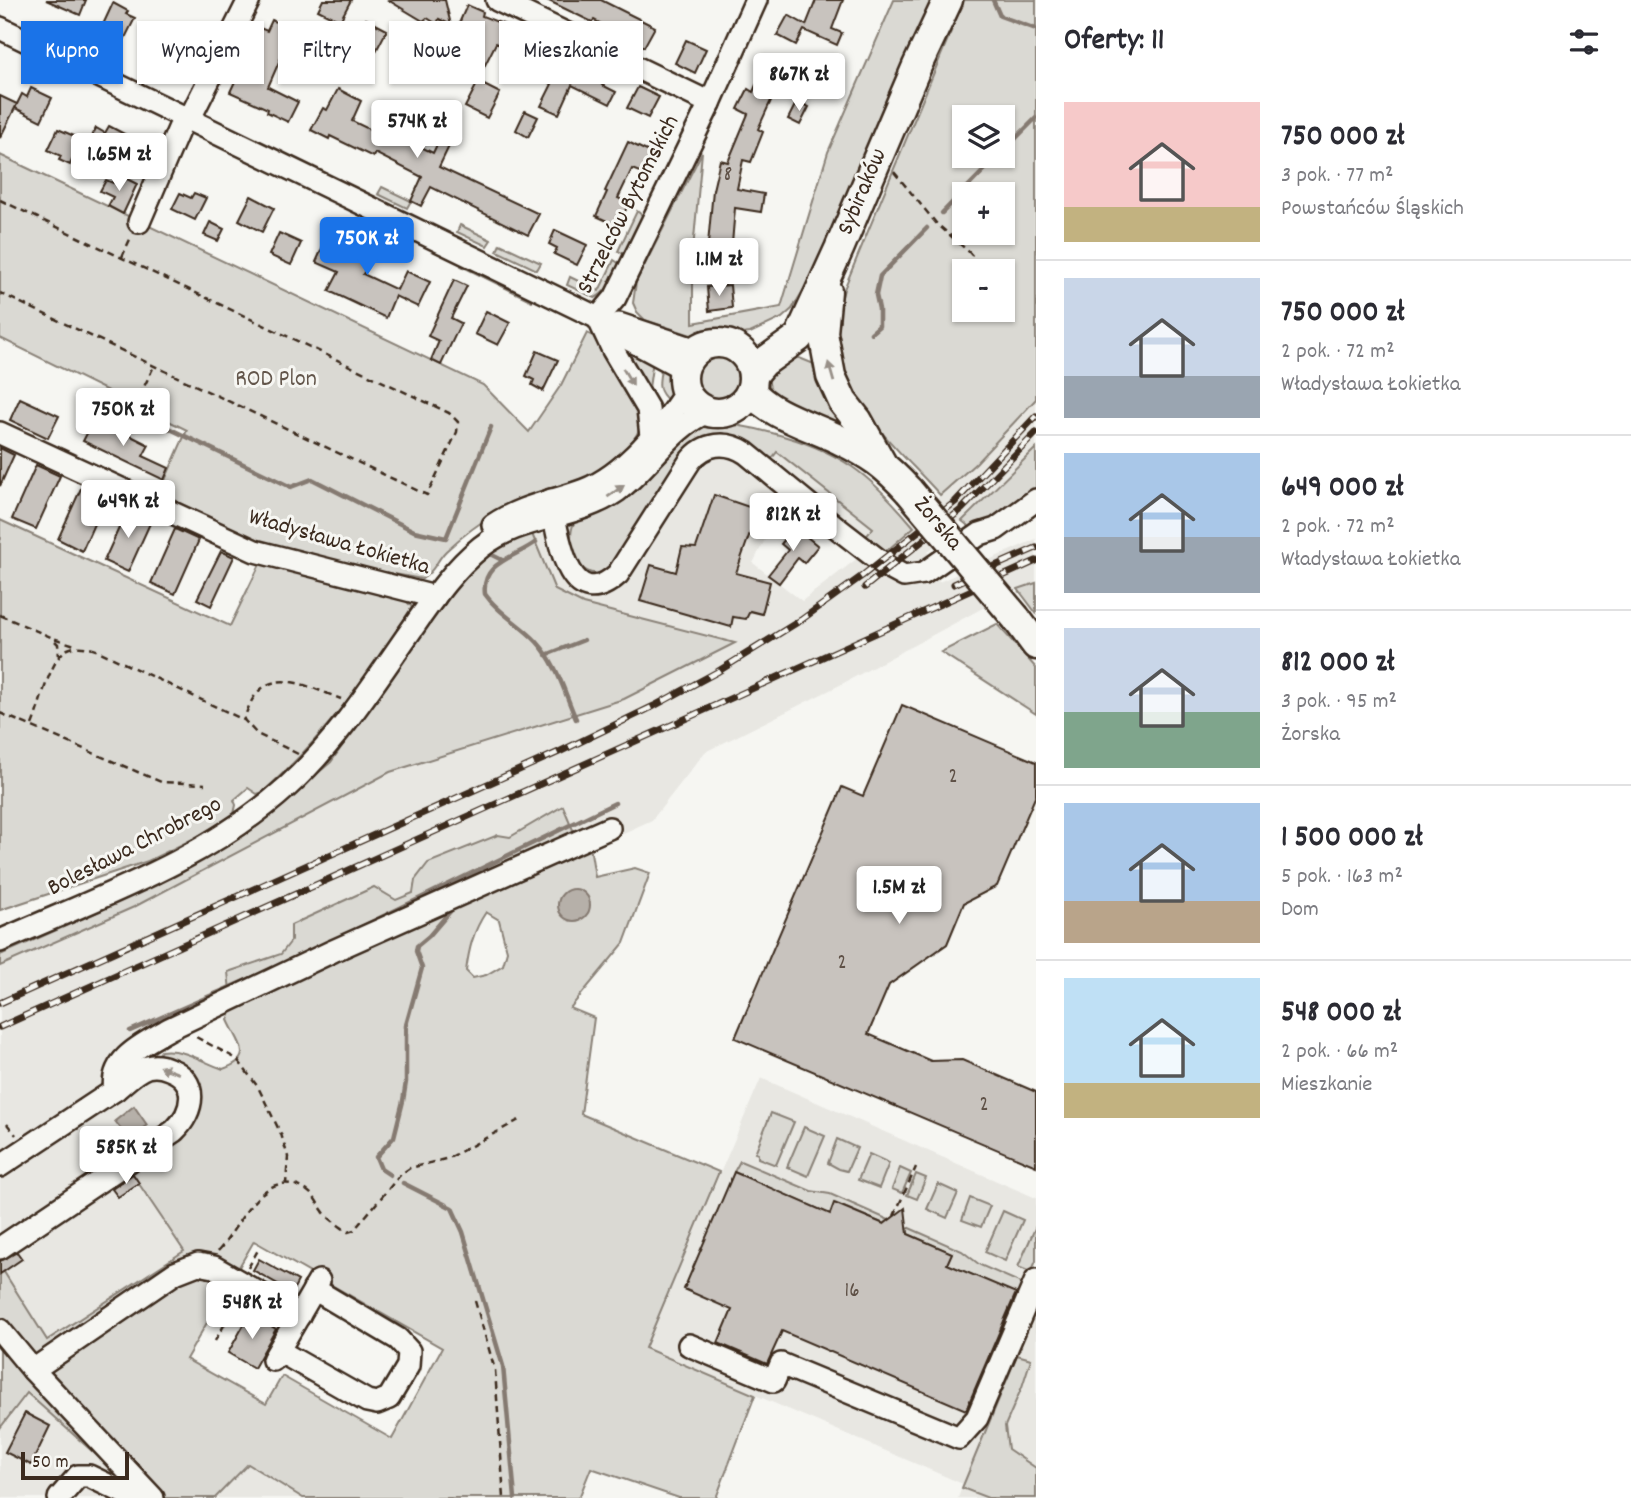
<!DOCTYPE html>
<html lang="pl">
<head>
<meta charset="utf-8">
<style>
  :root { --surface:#fff; --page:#f2f2f3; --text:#2b2b33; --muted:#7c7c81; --line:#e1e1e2; --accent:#1a73e8 }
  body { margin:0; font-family:Dekko,sans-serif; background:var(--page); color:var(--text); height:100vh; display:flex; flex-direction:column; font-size:26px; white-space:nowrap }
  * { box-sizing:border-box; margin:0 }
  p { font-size:23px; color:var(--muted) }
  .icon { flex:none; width:38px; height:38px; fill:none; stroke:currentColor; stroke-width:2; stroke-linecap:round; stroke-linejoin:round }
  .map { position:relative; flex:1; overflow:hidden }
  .side { display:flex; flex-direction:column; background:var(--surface); width:595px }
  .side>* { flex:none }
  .guide { position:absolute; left:21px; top:21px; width:665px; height:63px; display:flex; gap:14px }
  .fabs { position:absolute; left:952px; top:105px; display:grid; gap:14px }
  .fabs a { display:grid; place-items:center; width:63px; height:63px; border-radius:0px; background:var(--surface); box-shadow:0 2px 5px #0004; font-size:35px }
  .scale { position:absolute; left:21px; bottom:18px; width:108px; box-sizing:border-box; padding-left:7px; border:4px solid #3b2a1e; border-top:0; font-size:19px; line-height:24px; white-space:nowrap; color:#3b2a1e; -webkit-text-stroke:5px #f6f6f2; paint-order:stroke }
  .price { position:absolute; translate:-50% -60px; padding:0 16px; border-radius:7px; background:#fff; color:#222; font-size:23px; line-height:46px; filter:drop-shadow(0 2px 4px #0008) }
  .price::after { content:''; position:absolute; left:50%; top:42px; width:21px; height:16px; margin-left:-10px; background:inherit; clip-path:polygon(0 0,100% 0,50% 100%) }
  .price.selected { background:var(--accent); color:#fff }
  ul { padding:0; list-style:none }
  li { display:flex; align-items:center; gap:21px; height:175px; padding:0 28px }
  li+li { border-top:2px solid var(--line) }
  li span { display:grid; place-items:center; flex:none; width:196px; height:140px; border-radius:0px; color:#555 }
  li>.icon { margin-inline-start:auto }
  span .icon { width:84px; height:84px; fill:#fffc; stroke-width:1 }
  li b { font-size:30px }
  h2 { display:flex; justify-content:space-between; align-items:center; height:84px; padding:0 28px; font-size:30px }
  .tag { padding:0 24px; border-radius:0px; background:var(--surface); box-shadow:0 2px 5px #0004; font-size:24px; line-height:63px }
  .tag.selected { background:var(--accent); color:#fff }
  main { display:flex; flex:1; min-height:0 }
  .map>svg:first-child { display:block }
  .built { fill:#e8e7e2 }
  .green { fill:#dad9d3; stroke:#8a8278; stroke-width:2; fill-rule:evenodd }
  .water { fill:#b6b0a9; stroke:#857a71; stroke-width:2 }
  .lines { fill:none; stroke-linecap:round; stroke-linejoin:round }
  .stream { stroke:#857a71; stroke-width:4.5 }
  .building { fill:#c8c3be; stroke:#3b2a1e; stroke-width:2 }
  .minor-casing { stroke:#3b2a1e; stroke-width:26 }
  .major-casing { stroke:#3b2a1e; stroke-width:33 }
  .path { stroke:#3b2a1e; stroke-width:2.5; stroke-dasharray:7 5; stroke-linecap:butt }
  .minor { stroke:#f6f6f2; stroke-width:21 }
  .major { stroke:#f6f6f2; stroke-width:28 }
  .rail-casing { stroke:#3b2a1e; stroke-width:7 }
  .rail { stroke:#f6f6f2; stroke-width:4.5; stroke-dasharray:13; stroke-linecap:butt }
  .major-bridge-casing { stroke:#3b2a1e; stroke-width:33; stroke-linecap:butt }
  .major-bridge { stroke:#f6f6f2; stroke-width:28 }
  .oneway { fill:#989088 }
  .labels { text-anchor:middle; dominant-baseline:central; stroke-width:6; stroke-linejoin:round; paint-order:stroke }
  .number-label { font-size:21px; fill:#5e5046 }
  .street-label { font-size:24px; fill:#3b2a1e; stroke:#f6f6f2 }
  .park-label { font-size:24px; fill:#63564b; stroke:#f6f6f2 }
</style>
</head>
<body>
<main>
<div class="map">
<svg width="1036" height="1498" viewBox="0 0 1036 1498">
  <rect width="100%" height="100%" fill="#f6f6f2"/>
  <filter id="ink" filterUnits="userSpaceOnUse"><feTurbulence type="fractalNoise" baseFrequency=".0143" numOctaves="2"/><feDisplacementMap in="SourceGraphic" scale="14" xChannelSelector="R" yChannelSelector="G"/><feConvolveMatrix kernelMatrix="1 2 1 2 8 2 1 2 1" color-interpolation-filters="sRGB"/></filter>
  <g filter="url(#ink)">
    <g class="built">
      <polygon points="1036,399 1036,448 928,552 939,582 1036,539 1036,583 1018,589 838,686 705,752 652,820 194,1029 158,1051 156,1058 200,1092 200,1106 197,1120 191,1129 132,1172 184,1250 47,1340 4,1272 0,1272 0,966 134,907 390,772 624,699 583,604 555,591 530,529 708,422 729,422 806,442 824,449 864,473 895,506 853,550 786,499 753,563 802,601 876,544 893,539 976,463"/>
      <polygon points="761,1078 1036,1198 1036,1498 958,1498 963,1484 645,1348"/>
      <polygon points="0,1377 11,1378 137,1493 134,1498 0,1498"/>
      <polygon points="248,1463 303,1498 215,1498"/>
    </g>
    <g class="green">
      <polygon points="894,0 937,0 815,271 792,309 782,318 750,333 742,334 716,330 691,335 645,320 637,312 633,303 636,282 702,152 693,250 693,323 781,307 828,152"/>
      <path d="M964,0H1036V399L976,463L940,495C884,433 816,383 844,289ZM964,117H1003V156H964ZM964,194H1003V233H964ZM964,271H1003V310H964Z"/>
      <path d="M0,155L483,385L529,432L561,385L587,333L593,336L638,411C643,429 637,436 626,449C617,457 608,468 598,474C568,490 530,490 502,509C482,521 463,535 446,551C436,561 435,571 422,579L383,572L259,542L158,496L187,430L0,338Z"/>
      <polygon points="382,187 411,201 407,208 378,194"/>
      <polygon points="637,211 643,216 624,254 618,251"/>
      <polygon points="460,225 491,240 487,246 457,232"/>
      <polygon points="500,244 541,263 537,270 497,251"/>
      <path d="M614,260L620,264C613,277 609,291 595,298L567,285L570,277L599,291Z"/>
      <polygon points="461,262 534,298 532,301 461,266"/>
      <polygon points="623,345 653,360 648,395 620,348"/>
      <path d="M792,355L819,366L846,427C821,418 762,408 769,373Z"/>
      <circle cx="717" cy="378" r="22"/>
      <path d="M662,364C673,375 677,387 670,402C655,390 659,382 662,364Z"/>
      <path d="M708,422C730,423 750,427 772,433C839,450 870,474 914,527L882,555L865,538L873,528L777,452L769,462L722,437L617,562C613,565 608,571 603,572C577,581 565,541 574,523Z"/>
      <polygon points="1036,448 1036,491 976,532 962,521"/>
      <path d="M0,520L230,626L262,560L406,601L412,607C369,675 323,738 263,792L257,794L248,788L234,800L236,805L234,814L193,839L148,861L0,910Z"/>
      <polygon points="530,529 555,590 583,604 735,643 624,699 390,772 134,907 0,966 0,955 104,909 191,864 287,799 331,762 444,599 484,551"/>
      <polygon points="1036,583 1036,613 1018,589"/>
      <polygon points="997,624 1036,668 1036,714 941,652"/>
      <path d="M563,806L573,830L590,846L595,877L635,868L650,873L624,943L570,1008L594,1018L581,1114L719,1172L645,1348L755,1395L716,1498H679L591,1468L579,1498H303L248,1464L215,1498H163L23,1347L0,1320V1272H4L47,1340L184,1251L131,1172L191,1129C199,1117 200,1106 200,1092L156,1058L161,1051C184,1048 202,1062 223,1069C256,1058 238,1043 228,1020L232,1010L228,972L281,954L291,941V925L374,887L396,900L413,893L415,880L428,863L498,835L510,837ZM486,912L499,920L507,951L503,965L486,975L473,978L466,971C469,949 473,931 486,912ZM254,1241L442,1348L392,1439L282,1376L266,1404L186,1359Z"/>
      <polygon points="771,1113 794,1122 776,1165 758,1158 758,1154 755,1153"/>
      <polygon points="804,1127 825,1136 808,1176 787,1167"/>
      <polygon points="837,1139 857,1148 847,1171 839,1169 828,1163"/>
      <polygon points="869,1154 889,1163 879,1188 858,1180"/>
      <polygon points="740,1161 811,1191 830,1194 889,1220 884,1224 835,1203 830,1214 734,1172"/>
      <polygon points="900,1168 911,1173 902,1193 892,1189"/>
      <polygon points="916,1174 926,1178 917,1199 907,1195"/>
      <polygon points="938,1184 958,1193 947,1218 927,1209"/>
      <polygon points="970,1198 990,1206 981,1227 962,1220"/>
      <polygon points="1003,1211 1023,1220 1005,1261 985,1252"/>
      <polygon points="1036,1226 1036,1261 1032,1270 1028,1271 1018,1267"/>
      <polygon points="907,1227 962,1251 980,1265 1028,1286 1023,1297 947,1264 951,1253 908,1234"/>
      <polygon points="0,1342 131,1486 27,1393 0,1428"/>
      <polygon points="1017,1355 1031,1359 1022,1387 1005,1426 1008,1449 1036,1468 1036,1498 988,1498 962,1488"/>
    </g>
    <g class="water">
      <circle cx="574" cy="905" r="16"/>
      <polygon points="134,1106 147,1125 129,1139 115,1121"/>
    </g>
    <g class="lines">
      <g class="stream">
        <polyline points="993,0 1000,16 1036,29"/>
        <polyline points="1003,151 1036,118"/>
        <polyline points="942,213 998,156"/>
        <polyline points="871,333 879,326 879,309 876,295 880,276 927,228"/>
        <polyline points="110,400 291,487 312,479 414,531 446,538 491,427"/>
        <path d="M536,542C515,558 481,562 485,594C498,613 521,625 537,642C558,665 564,692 576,719"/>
        <polyline points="492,555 502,560"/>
        <polyline points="546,655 584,640"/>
        <polyline points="355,930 615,803"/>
        <polyline points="130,1031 258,975"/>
        <polyline points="390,1175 381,1169 376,1157 394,1137 403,1101 406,1082 406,1025 422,968 416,951 417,946 429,936 453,908"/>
        <polyline points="403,1183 452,1208 463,1232 503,1366 515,1498"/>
      </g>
    </g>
    <g class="building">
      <polygon points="46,0 86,0 80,15"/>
      <polygon points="323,0 351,0 340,21 318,10"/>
      <polygon points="388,0 445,0 451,25 439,19 437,24 427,18 423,21"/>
      <polygon points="547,0 601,0 655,27 644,47 594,20 592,22"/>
      <polygon points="816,0 843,0 832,29 842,33 837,45 804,30 796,45 777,35 788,15 806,25"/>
      <polygon points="113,3 128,11 126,14 135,18 123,42 100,31"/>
      <polygon points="467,5 483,12 482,16 526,33 516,53 496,43 483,69 455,55 466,32 457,28"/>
      <polygon points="366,19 387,30 375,53 354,43"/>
      <polygon points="272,20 293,30 268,87 298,102 288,122 267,112 268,109 230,92 260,28 267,31"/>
      <polygon points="163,32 187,44 177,64 153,52"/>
      <polygon points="686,40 706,49 695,73 675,63"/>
      <polygon points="547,44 558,49 556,53 583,66 594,71 596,66 608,72 602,85 616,92 610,104 572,85 559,114 541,106 552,84 533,75"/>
      <polygon points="789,61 810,70 802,90 780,81"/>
      <polygon points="478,82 500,93 487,118 465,107"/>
      <polygon points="756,85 774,94 758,129 763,132 751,162 743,160 737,189 764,194 761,212 735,208 730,268 706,266 713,190 720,160 728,162 748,114 738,109 748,89 753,92"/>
      <polygon points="638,87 659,97 648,118 627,108"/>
      <polygon points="31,88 52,98 41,121 15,108 22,94 27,97"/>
      <polygon points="338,89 361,101 352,121 383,136 394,111 403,115 409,102 420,107 405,139 433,153 441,136 452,140 439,167 539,214 528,235 431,187 421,206 411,201 422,177 375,153 373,157 330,136 329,139 311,130 323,108 327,110"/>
      <polygon points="0,96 17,104 0,138"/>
      <polygon points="797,101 809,107 800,125 788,119"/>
      <polygon points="525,111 538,117 528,137 516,130"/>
      <polygon points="109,126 130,137 118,159 89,143 96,128 105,133"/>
      <polygon points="58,129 81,139 70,165 59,160 61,156 48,150"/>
      <polygon points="628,142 651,153 642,173 632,169 618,198 629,203 618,226 596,216 607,192 605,191"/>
      <polygon points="117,174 137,184 123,214 108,206 113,197 100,191 106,180 113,183"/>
      <polygon points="180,193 191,198 194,193 206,198 195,220 172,209"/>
      <polygon points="251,196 274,208 262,232 239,220"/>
      <polygon points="210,222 224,229 218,241 204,235"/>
      <polygon points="387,230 363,274 397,290 406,271 430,282 418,307 395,296 386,318 329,291 339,272 316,262 328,235 360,249 366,238 371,242"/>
      <polygon points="555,230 587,245 577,265 554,254 557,248 549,244"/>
      <polygon points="279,233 301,243 291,265 269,255"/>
      <polygon points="454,280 467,286 451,318 461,323 441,365 431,360 439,341 428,336"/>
      <polygon points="730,285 732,308 709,311 707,287"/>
      <polygon points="486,311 510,323 498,345 475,334"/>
      <polygon points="537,351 558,360 543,391 532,385 534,380 526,376"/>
      <polygon points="20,398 59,416 48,438 10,420"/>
      <polygon points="95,418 149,445 143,456 169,468 164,480 83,441"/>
      <polygon points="0,448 14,455 0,486"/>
      <polygon points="36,465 60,476 36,529 12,519"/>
      <polygon points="82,486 106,497 82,551 58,539"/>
      <polygon points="714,495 758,510 736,573 770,582 762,614 750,611 746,619 733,617 731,627 640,601 651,565 676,572 682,547 696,548"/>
      <polygon points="128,508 152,519 128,572 104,561"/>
      <polygon points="795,527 818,546 804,563 798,558 779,583 768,575 788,550 781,544"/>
      <polygon points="175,529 199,540 175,594 151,583"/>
      <polygon points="221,551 234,557 211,606 197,599"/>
      <polygon points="902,705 1036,762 1036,795 997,886 964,903 947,944 889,985 868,1034 931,1061 962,1060 1036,1092 1036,1166 735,1038 842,787 863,796"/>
      <polygon points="734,1172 830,1214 834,1203 884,1224 905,1208 908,1234 952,1253 947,1264 1016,1293 966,1410 782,1331 767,1364 718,1343 732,1310 684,1289"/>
      <polygon points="133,1174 139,1183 118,1197 112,1189"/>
      <polygon points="17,1252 22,1259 0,1274 0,1261"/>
      <polygon points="259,1259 298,1281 292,1292 253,1270"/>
      <polygon points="250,1314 276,1329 254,1368 228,1353"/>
      <polygon points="25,1413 50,1426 31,1465 5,1452"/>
    </g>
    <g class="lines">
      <defs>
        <g id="minor">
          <polyline points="497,0 710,103"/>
          <polyline points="0,28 598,318 630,340 684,369"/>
          <polyline points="189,120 249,0"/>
          <polyline points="139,222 184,117"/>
          <polyline points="598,318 615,298 710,103 756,0"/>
          <polyline points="599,320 613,350 648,409 651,436"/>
          <polyline points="619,324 697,350"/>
          <polyline points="0,433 255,551 435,597"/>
          <path d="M551,500C557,530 567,620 618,574L690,461C704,443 726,440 746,453L841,531L889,568L904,576L924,573L980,534L996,529L1036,500"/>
          <path d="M493,525C523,505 552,502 584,490C624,475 663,427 686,392"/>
          <path d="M0,941C99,897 207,860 288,786C336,742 370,689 407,636C429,605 451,571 481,547C521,515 575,520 617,491C648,469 673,424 709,412"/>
          <path d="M0,1166L115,1090C109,1058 146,1043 169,1029L333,951L609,828"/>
          <path d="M0,1248L174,1131C194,1112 200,1080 169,1069C162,1066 154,1065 147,1067C135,1071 124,1083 115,1090"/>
          <polyline points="0,1330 33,1370 153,1498"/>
          <polyline points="689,1345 774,1381 781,1364 959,1438 977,1418 1036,1280"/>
          <polyline points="279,1351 367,1401 377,1403 389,1398 408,1366 409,1351 398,1339 314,1289"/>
          <polyline points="273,1360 319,1281"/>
          <polyline points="33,1370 175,1273 198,1264 214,1267 299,1316"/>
          <polyline points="59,1498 78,1476 89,1476 135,1498"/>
        </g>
        <g id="major">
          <polyline points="827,291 823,333 831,376 843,402 858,421 881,462"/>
          <circle cx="718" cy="378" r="35"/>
          <polyline points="753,375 764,362 799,337 839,249 917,66 948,0"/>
          <path d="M751,391C770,415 812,426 840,440C870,454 886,466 909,491"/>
          <polyline points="1016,618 1036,645"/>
        </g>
      </defs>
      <use href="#minor" class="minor-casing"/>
      <use href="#major" class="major-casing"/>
      <g class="path">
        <polyline points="894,172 936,223 968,251 986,271"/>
        <polyline points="0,200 449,413 458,422 457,432 427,495 0,293"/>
        <polyline points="122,257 131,237"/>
        <polyline points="129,418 154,366"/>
        <polyline points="0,537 0,540"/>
        <polyline points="0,615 53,638 78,646"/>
        <polyline points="55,641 58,644 59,657"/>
        <polyline points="0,713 161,782 205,784"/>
        <path d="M32,725C40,707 50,657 68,649C77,645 87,647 96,650L244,720"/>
        <path d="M298,754L257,734L244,720C261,660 302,684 341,699"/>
        <polyline points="196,1037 237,1059 258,1087 281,1134 288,1157 286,1184"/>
        <polyline points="7,1124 16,1135"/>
        <polyline points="894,1216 916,1167"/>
        <path d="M218,1251C240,1228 262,1163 306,1190C315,1196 317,1203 323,1211C328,1219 340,1226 348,1232L354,1230L401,1174L410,1168L449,1158L519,1120"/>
        <polyline points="248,1268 258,1250"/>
        <polyline points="475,1301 495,1370 504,1498"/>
        <polyline points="215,1341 238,1301"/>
      </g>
      <use href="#minor" class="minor"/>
      <use href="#major" class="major"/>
      <defs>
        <g id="rail">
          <polyline points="954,584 1036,548"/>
          <polyline points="865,587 962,509 1036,433"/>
          <polyline points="0,1003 559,752 654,706 717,672 801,620 862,576 955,502 1036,416"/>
          <polyline points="0,1027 1036,561"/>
        </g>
      </defs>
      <use href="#rail" class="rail-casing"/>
      <use href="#rail" class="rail"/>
      <defs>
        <polyline id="major-bridge" points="909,491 1016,618"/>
      </defs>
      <use href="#major-bridge" class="major-bridge-casing"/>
      <use href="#major-bridge" class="major-bridge"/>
    </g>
    <defs><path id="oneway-solid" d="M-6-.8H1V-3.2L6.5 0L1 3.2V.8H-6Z" transform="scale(1.75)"/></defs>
    <g class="oneway">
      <use href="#oneway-solid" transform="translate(831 372) rotate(-106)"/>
      <use href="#oneway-solid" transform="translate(628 377) rotate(59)"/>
      <use href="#oneway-solid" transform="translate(616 491) rotate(-35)"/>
      <use href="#oneway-solid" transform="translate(169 1070) rotate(-160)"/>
    </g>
  </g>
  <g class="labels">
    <g class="number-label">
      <text x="728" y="176">8</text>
      <text x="953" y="778">2</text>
      <text x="842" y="964">2</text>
      <text x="984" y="1106">2</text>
      <text x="852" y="1292">16</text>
    </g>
    <g class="street-label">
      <text transform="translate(863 192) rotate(-67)">Sybiraków</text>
      <text transform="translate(629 205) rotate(-63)">Strzelców Bytomskich</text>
      <text transform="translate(937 524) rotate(50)">Żorska</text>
      <text transform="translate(339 543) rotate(16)">Władysława Łokietka</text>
      <text transform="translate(135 847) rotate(-27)">Bolesława Chrobrego</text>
    </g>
    <g class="park-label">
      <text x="276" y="380">ROD Plon</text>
    </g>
  </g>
</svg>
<div class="fabs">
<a><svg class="icon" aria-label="layers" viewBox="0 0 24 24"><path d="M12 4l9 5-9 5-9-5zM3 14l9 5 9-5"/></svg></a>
<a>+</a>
<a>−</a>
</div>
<div class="scale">50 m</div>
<b class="price" style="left:799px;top:113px">867K zł</b>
<b class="price" style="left:417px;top:160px">574K zł</b>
<b class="price" style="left:119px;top:193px">1.65M zł</b>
<b class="price selected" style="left:367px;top:277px">750K zł</b>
<b class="price" style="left:719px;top:298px">1.1M zł</b>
<b class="price" style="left:123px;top:448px">750K zł</b>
<b class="price" style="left:128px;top:540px">649K zł</b>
<b class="price" style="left:793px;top:553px">812K zł</b>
<b class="price" style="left:899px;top:926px">1.5M zł</b>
<b class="price" style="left:126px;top:1186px">585K zł</b>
<b class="price" style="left:252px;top:1341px">548K zł</b>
<div class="guide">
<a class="tag selected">Kupno</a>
<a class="tag">Wynajem</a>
<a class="tag">Filtry</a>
<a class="tag">Nowe</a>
<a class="tag">Mieszkanie</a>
</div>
</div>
<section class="side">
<h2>Oferty: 11<svg class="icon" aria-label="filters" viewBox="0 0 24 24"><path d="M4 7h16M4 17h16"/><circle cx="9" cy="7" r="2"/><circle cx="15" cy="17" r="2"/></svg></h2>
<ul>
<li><span style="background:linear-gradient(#f6c9c9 75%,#c2b280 0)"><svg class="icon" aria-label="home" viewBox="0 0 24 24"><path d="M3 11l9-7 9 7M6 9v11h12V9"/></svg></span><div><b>750 000 zł</b><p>3 pok. · 77 m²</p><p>Powstańców Śląskich</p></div></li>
<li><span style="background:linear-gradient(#c9d6e8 70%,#9aa5b1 0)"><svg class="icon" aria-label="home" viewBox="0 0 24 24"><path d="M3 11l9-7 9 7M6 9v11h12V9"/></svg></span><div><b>750 000 zł</b><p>2 pok. · 72 m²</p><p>Władysława Łokietka</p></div></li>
<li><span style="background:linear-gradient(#a9c7e8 60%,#9aa5b1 0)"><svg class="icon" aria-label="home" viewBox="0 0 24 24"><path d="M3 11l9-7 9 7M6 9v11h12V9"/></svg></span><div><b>649 000 zł</b><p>2 pok. · 72 m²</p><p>Władysława Łokietka</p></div></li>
<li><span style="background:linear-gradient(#c9d6e8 60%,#7fa58c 0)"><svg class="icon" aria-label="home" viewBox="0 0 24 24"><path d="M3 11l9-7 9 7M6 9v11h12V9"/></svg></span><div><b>812 000 zł</b><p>3 pok. · 95 m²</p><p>Żorska</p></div></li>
<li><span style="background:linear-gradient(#a9c7e8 70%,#b9a48a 0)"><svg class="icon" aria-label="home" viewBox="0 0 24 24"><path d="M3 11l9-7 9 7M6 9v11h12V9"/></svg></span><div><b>1 500 000 zł</b><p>5 pok. · 163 m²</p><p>Dom</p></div></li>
<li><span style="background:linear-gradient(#bfe0f5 75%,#c2b280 0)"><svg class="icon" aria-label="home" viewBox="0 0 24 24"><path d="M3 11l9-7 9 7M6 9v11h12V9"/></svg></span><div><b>548 000 zł</b><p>2 pok. · 66 m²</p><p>Mieszkanie</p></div></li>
</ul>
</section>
</main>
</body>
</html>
